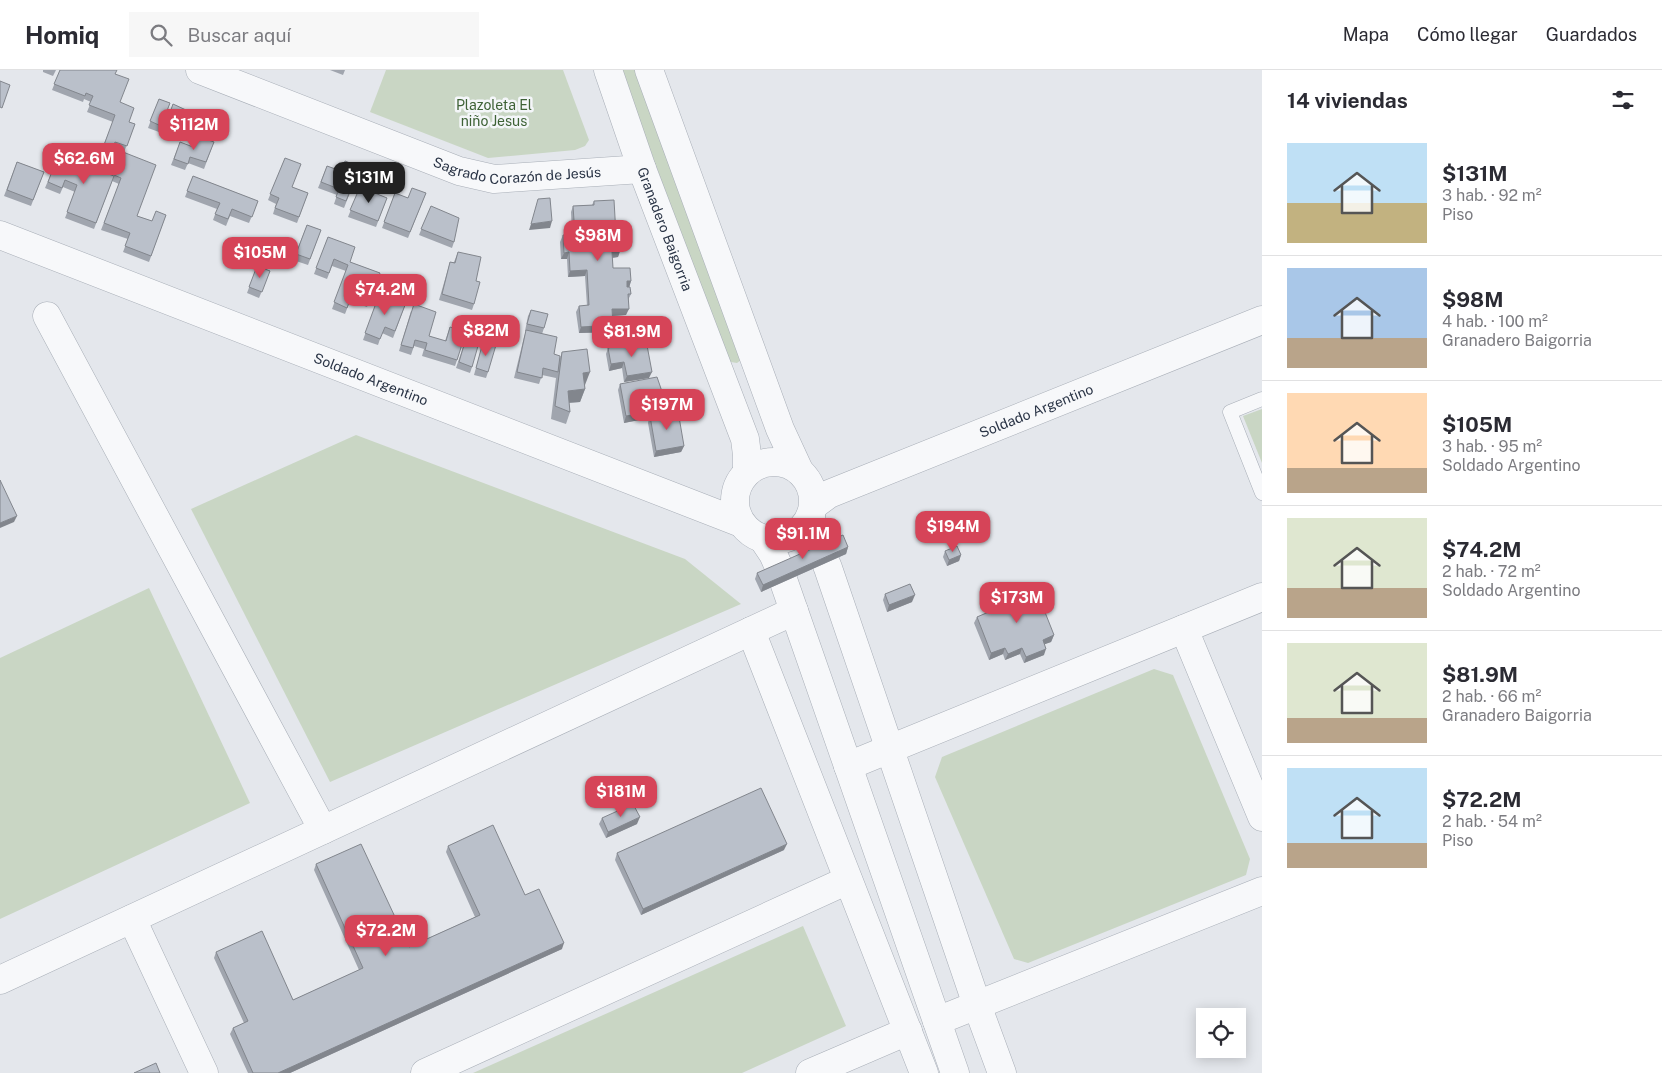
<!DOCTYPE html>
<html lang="es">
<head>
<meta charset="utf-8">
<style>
  :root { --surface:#fff; --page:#f7f7f7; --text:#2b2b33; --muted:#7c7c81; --line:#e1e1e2; --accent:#d64458 }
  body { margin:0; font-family:"Public Sans",sans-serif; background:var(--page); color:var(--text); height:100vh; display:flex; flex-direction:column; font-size:19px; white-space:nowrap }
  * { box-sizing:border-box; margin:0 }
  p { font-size:16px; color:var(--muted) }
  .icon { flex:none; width:28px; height:28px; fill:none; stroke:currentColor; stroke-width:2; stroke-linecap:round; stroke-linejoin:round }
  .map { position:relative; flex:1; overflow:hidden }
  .panel { display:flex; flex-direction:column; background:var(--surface); width:400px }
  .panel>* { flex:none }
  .controls { position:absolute; left:1196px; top:938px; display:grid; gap:10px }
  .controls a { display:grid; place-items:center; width:50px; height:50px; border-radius:0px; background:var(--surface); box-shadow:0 2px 12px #0003; font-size:25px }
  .price { position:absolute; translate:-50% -42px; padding:0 11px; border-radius:10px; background:var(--accent); color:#fff; font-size:16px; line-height:32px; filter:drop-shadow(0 1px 2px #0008) }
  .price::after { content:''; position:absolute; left:50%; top:30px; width:15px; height:11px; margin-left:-8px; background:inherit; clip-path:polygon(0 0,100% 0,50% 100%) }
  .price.on { background:#222; color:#fff }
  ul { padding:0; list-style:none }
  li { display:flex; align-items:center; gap:15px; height:125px; padding:0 25px }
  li+li { border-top:1px solid var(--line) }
  li span { display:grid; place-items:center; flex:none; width:140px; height:100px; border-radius:0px; color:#555 }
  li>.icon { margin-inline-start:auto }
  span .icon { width:60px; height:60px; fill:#fffc; stroke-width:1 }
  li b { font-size:21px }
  h2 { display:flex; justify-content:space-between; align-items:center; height:60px; padding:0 25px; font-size:21px }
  header { display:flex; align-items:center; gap:30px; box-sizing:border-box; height:70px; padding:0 25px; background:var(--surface); border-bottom:1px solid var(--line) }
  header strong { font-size:24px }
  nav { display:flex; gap:28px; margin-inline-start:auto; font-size:18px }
  .search { width:350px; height:45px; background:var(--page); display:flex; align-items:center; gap:12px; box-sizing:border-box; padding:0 18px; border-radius:0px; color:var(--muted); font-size:19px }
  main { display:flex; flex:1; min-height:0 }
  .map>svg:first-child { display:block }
  .green { fill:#c9d6c4 }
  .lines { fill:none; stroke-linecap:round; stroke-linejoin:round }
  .service-casing { stroke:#a8aeb7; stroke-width:15 }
  .minor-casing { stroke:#a8aeb7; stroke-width:29 }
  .service { stroke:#f7f8fa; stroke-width:14 }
  .minor { stroke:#f7f8fa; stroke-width:28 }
  .wall { fill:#a0a5ae }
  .shaded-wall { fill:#82868d }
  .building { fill:#bac0ca; stroke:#82868d }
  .labels { text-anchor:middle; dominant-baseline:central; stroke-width:5; stroke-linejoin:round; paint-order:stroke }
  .park-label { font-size:14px; fill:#3e6236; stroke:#f4f6f9 }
  .street-label { font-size:14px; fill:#2a3446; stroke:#f4f6f9 }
</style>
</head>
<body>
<header>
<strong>Homiq</strong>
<div class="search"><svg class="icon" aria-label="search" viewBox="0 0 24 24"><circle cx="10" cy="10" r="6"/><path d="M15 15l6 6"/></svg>Buscar aquí</div>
<nav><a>Mapa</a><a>Cómo llegar</a><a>Guardados</a></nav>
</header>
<main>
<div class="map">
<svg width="1262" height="1003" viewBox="0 0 1262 1003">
  <rect width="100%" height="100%" fill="#e4e7ec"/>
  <g class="green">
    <polygon points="386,0 563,0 589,70 585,76 575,80 488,88 370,42"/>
    <polygon points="621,0 639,0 741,290 737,293 731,292 726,287"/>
    <polygon points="1262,339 1262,393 1243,346"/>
    <polygon points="356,365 685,489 741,534 330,712 191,439"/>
    <polygon points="149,518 250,733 0,849 0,588"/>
    <polygon points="1154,599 1173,605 1250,789 1246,805 1028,893 1014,889 935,707 942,687"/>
    <polygon points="803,856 846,956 742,1003 473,1003"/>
  </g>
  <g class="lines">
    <defs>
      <polyline id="service" points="1262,329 1230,342 1262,423"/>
      <g id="minor">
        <path id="s1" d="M200,0L459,101L494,109L642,99"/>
        <path id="s2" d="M608,0L642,99L745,369L747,385V402"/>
        <polyline points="649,0 780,359 798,398"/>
        <path id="s3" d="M0,165L741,453"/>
        <polyline points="47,246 323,760"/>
        <circle cx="774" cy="431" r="39"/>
        <path id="s4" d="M814,435L829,424L1262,250"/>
        <polyline points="811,447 811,456 828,498 977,935 1002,1003"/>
        <polyline points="763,469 773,484 778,495 955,1003"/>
        <polyline points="1184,559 1262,747"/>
        <polyline points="751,561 924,1003"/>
        <polyline points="848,696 1262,527"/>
        <polyline points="132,849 204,1003"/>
        <polyline points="0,910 794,541"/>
        <polyline points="937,951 1262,821"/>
        <polyline points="425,1003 848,810"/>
        <polyline points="810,1003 908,961"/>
      </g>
    </defs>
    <use href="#service" class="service-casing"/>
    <use href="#minor" class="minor-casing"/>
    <use href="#service" class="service"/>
    <use href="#minor" class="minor"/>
  </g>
  <g class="wall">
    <polygon points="43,0 56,0 53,6 43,2"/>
    <polygon points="60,0 115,4 120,33 129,52 135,54 124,82 113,78 110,85 101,81 113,52 87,42 91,32 84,29 83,32 52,20"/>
    <polygon points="330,0 345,0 343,5"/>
    <polygon points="159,29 170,33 159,62 148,58"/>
    <polygon points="173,34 186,40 177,64 171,62 172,56 166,54"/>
    <polygon points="180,72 193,77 214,72 204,99 188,93 185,100 171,95"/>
    <polygon points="77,75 85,95 114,106 94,159 65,148 75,122 63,117 60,124 45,118 55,94 67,99 70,95"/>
    <polygon points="123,82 137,146 152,151 166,145 149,192 123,182 128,169 101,160 119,114 112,111"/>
    <polygon points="285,88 292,117 308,123 297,153 273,144 276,134 268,130"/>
    <polygon points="17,92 44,102 31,136 4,126"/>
    <polygon points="327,96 341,101 360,97 344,138 334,134 337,125 318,118"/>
    <polygon points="193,106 258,131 249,153 230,146 226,156 213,150 217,139 185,127"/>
    <polygon points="360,117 387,128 376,157 348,147"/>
    <polygon points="395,123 408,128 426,123 408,168 382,158"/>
    <polygon points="594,131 616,165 620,181 618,187 612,188 613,198 631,211 629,217 631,224 628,230 626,245 613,246 611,262 579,263 576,242 579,236 587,236 585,206 568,207 567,189 561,189 560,172 563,165 572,165 571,142 573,136 592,135"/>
    <polygon points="431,136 454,172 452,178 419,165"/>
    <polygon points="307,155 321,160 308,195 293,190"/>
    <polygon points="328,167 350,192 380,203 367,237 350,231 345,244 332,239 346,201 332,196 327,209 314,204"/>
    <polygon points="458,182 476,211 474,234 472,240 439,230 450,192 454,192"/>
    <polygon points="257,196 270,201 259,228 247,223"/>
    <polygon points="379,225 393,230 407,230 393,268 382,263 378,275 363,270"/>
    <polygon points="531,240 544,258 542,264 554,284 560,288 562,282 585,315 584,315 585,319 580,332 569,333 570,342 566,354 551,349 556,308 542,305 539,314 514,308 524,267 526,261 525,261 528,246"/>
    <polygon points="411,241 429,266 445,271 450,257 457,290 455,296 422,286 424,279 414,276 411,285 399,281"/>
    <polygon points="467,265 472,297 470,303 456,298"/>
    <polygon points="483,272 488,302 486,308 474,305"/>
    <polygon points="608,278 649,308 624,312 622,298 609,301 606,284"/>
    <polygon points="620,314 668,339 667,343 684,376 681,382 654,387 648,353 649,348 624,353 618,320"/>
    <polygon points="848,477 846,484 761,522 755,509 757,503"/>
    <polygon points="945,481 961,485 959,491 947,496 943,487"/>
    <polygon points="885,524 912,532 887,542 883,530"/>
    <polygon points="988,536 1054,565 1051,572 1044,574 1044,585 1024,593 1020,584 1005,590 1003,584 989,590 974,553 977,547 986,543 986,542"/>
    <polygon points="602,748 637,754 606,768 599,754"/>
    <polygon points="448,776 525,825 562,879 290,1003 248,1003 230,964 233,958 244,953 214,888 216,882 293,930 359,900 314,800 316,794 409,877 475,847 446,782"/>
    <polygon points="784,780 641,845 615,790 617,783"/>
  </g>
  <g class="shaded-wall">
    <polygon points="552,151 550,158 529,160 531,154"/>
    <polygon points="620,181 618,187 610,188 612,182"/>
    <polygon points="569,182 567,189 561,189 564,183"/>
    <polygon points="587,200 585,206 568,207 570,201"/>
    <polygon points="627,211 631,211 629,218 625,218"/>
    <polygon points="612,239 629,239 626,245 610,246"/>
    <polygon points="613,255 611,262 579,263 581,257"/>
    <polygon points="624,292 622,298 609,301 611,294"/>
    <polygon points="590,302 585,315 579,315 583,303"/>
    <polygon points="652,302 649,308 624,312 627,306"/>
    <polygon points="585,319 580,332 563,333 568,321"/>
    <polygon points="668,339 666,345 650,346 649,348 624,353 626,346"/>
    <polygon points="684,376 681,382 654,387 656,381"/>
    <polygon points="17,446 14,452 0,458 0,453"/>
    <polygon points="848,477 846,484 761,522 763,515"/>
    <polygon points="961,485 959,491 947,496 949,490"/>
    <polygon points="915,525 912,532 887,542 889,535"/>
    <polygon points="1054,565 1051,572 1040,576 1043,570"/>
    <polygon points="1005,578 1003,584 989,590 991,583"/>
    <polygon points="1022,578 1020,584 1005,590 1008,584"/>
    <polygon points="1046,579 1044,585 1024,593 1026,587"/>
    <polygon points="640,747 637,754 606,768 608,762"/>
    <polygon points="787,774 784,780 641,845 643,839"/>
    <polygon points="564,873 562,879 290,1003 278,1003"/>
  </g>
  <g class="building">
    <polygon points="60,0 117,0 115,4 129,9 120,32 134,38 129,52 135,54 127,76 115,72 113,78 104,75 115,45 89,35 93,26 86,23 85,26 54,14"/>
    <polygon points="0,11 10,15 2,38 0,37"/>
    <polygon points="159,29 170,33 161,56 150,51"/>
    <polygon points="173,34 186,40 179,58 173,55 175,50 168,48"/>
    <polygon points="197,66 214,72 206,92 190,87 188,94 174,89 180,72 193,77"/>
    <polygon points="77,75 91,80 85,95 114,106 96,153 67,142 77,115 65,110 62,118 48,112 55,94 67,99 68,95 72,96 75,90 72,89"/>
    <polygon points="123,82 156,95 137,146 152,151 156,141 166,145 151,186 125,176 130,163 104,153 121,108 114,105"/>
    <polygon points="285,88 301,94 292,117 308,123 299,147 275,138 279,128 270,124"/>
    <polygon points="345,91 360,97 346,131 336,127 339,119 321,112 327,96 341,101"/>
    <polygon points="17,92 44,102 33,130 7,120"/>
    <polygon points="193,106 258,131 252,147 232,139 228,149 215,144 220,133 187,121"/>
    <polygon points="360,117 387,128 378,151 350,140"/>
    <polygon points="412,118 426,123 410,162 384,152 395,123 408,128"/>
    <polygon points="550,128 552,151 531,154 538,129"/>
    <polygon points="614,130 616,165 620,165 620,181 612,182 613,198 630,198 631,211 627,211 627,217 630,217 631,224 628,224 629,239 612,239 613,255 581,257 579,236 589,235 587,200 570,201 569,182 564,183 563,165 575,165 573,136 594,135 594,131"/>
    <polygon points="431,136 459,148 454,172 421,159"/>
    <polygon points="307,155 321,160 310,189 296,184"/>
    <polygon points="328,167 355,177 350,192 380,203 370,231 352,224 347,238 334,232 348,195 334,189 329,203 316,198"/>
    <polygon points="458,182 481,187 476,211 480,212 474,234 442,224 450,192 455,193"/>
    <polygon points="257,196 270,201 262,222 249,217"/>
    <polygon points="379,225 393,230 395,226 407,230 395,261 385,257 380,269 365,263"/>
    <polygon points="414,234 436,242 429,266 446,271 450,257 466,262 457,290 425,280 427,273 415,270 413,278 401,275"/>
    <polygon points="531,240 548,244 544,258 527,254"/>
    <polygon points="526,260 557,267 554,284 560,286 558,302 543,298 542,308 517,302"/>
    <polygon points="467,265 480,269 472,297 459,292"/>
    <polygon points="646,270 652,302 627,306 624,292 611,294 608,278"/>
    <polygon points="483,272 496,275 488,302 476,298"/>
    <polygon points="587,279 590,302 583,303 585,319 568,321 570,342 555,336 562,282"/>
    <polygon points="657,307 668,339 626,346 620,314"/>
    <polygon points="678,341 684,376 656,381 650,346"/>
    <polygon points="0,410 17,446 0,453"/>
    <polygon points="843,465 848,477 763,515 757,503"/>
    <polygon points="957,476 961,485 949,490 945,481"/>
    <polygon points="910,514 915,525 889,535 885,524"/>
    <polygon points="1035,517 1054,565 1043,570 1046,579 1026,587 1022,578 1008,584 1005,578 991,583 977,547 991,541 988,536"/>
    <polygon points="761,718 787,774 643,839 617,783"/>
    <polygon points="633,734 640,747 608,762 602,748"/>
    <polygon points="493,755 525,825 539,819 564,873 278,1003 253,1003 233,958 248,951 216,882 262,861 293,930 363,898 316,794 361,774 409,877 480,845 448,776"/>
    <polygon points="156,993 160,1003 134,1003"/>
  </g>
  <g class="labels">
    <g class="park-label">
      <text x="494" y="35">Plazoleta El<tspan x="494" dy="16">niño Jesus</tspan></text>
    </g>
    <g class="street-label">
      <text stroke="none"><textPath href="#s1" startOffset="336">Sagrado Corazón de Jesús</textPath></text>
      <text stroke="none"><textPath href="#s2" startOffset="169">Granadero Baigorria</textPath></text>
      <text stroke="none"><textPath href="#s3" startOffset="398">Soldado Argentino</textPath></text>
      <text stroke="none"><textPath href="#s4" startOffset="242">Soldado Argentino</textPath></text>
    </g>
  </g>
</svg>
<div class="controls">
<a><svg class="icon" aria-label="locate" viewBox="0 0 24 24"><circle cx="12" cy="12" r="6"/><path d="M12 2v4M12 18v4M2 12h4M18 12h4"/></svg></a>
</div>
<b class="price" style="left:194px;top:81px">$112M</b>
<b class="price" style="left:84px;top:115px">$62.6M</b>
<b class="price on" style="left:369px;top:134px">$131M</b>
<b class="price" style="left:598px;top:192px">$98M</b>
<b class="price" style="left:260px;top:209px">$105M</b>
<b class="price" style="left:385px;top:246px">$74.2M</b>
<b class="price" style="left:486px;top:287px">$82M</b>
<b class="price" style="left:632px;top:288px">$81.9M</b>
<b class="price" style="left:667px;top:361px">$197M</b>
<b class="price" style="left:953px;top:483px">$194M</b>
<b class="price" style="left:803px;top:490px">$91.1M</b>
<b class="price" style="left:1017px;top:554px">$173M</b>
<b class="price" style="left:621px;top:748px">$181M</b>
<b class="price" style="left:386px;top:887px">$72.2M</b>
</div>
<section class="panel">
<h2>14 viviendas<svg class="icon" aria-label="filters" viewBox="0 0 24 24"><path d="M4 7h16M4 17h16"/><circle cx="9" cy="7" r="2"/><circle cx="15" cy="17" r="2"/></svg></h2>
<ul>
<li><span style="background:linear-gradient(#bfe0f5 60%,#c2b280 0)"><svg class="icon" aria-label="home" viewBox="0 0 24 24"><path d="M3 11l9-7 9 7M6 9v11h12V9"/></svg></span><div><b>$131M</b><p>3 hab. · 92 m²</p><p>Piso</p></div></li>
<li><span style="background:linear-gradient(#a9c7e8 70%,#b9a48a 0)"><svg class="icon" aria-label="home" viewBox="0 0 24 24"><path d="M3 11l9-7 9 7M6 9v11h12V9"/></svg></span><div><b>$98M</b><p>4 hab. · 100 m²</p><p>Granadero Baigorria</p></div></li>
<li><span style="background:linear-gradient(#ffd9b3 75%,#b9a48a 0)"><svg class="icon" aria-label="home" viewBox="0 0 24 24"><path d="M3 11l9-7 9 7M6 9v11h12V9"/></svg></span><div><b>$105M</b><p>3 hab. · 95 m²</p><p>Soldado Argentino</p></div></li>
<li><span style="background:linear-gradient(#dfe7d0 70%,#b9a48a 0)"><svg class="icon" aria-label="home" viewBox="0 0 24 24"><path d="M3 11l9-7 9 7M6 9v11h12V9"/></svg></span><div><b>$74.2M</b><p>2 hab. · 72 m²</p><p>Soldado Argentino</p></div></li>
<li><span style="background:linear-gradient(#dfe7d0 75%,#b9a48a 0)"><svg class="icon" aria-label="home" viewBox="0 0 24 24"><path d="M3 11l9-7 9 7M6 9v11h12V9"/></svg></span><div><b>$81.9M</b><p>2 hab. · 66 m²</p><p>Granadero Baigorria</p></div></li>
<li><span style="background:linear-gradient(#bfe0f5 75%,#b9a48a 0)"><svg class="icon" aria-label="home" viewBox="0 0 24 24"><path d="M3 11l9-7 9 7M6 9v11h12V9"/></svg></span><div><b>$72.2M</b><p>2 hab. · 54 m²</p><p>Piso</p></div></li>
</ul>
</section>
</main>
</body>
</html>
